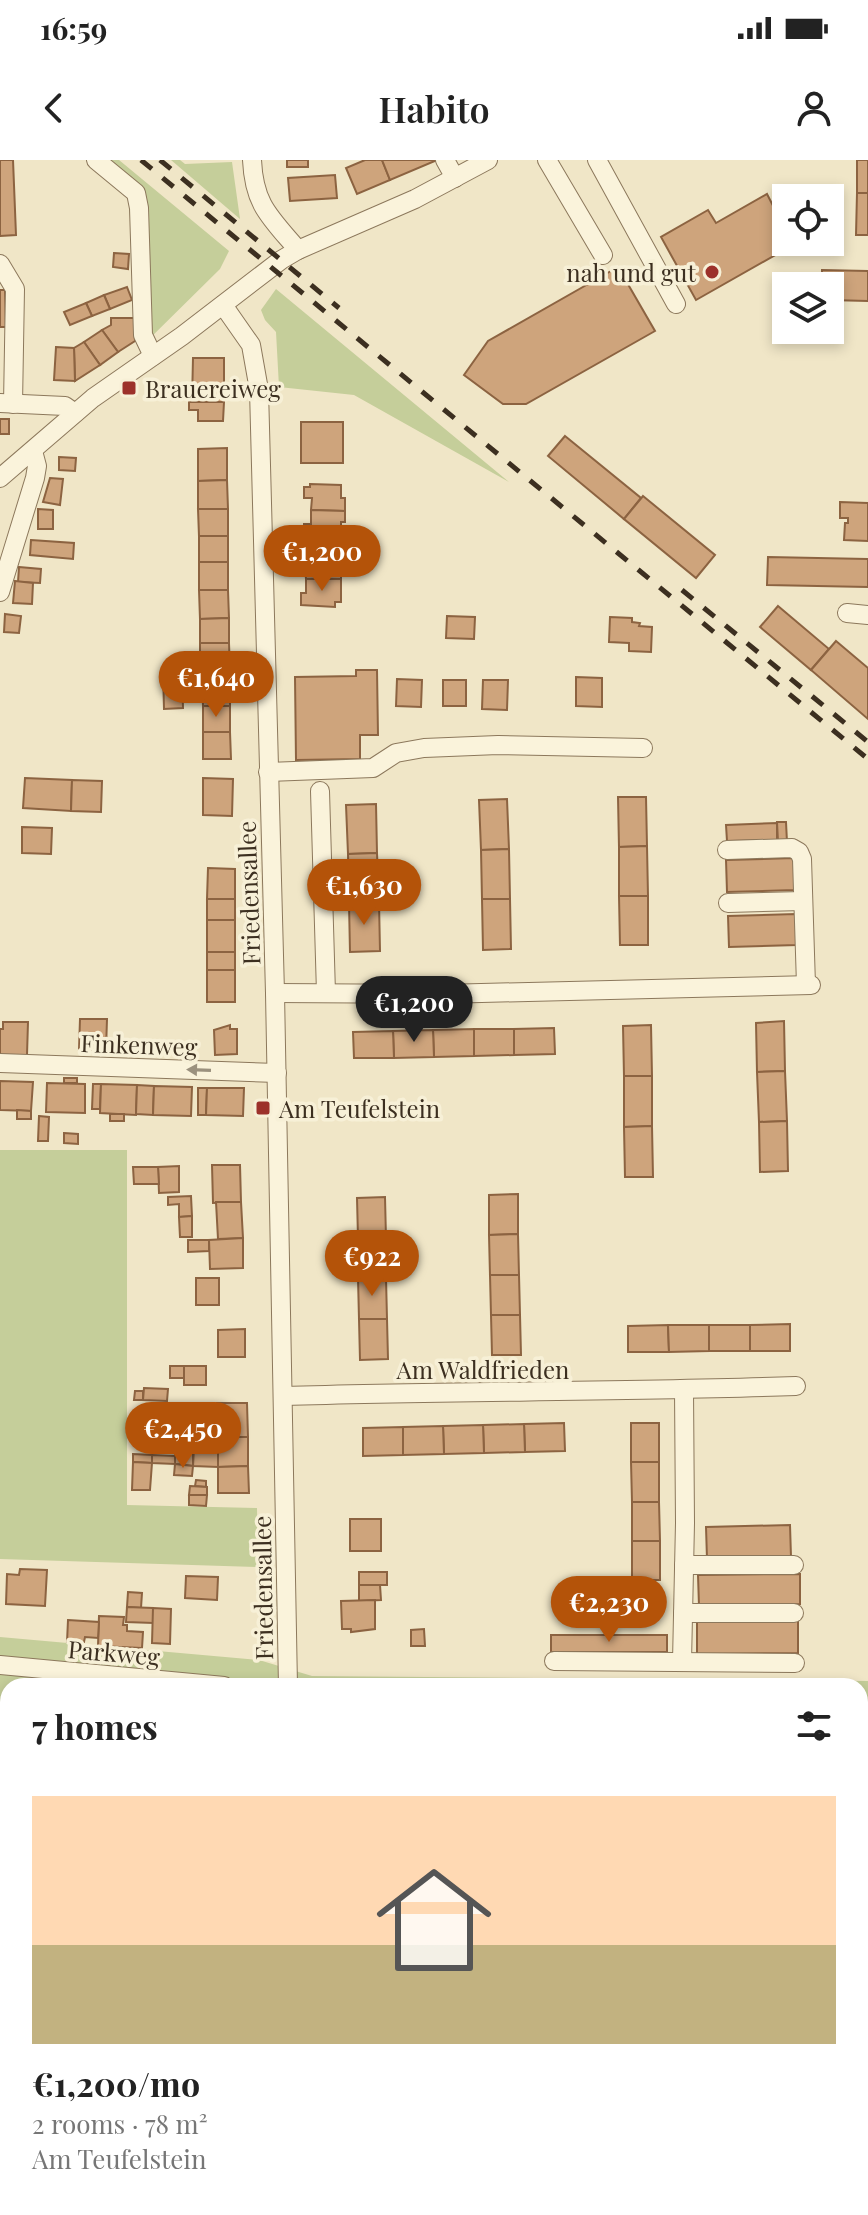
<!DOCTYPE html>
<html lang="en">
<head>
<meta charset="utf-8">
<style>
  :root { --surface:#fff; --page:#f6f6f6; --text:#222; --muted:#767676; --accent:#b45309 }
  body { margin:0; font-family:"Playfair Display",serif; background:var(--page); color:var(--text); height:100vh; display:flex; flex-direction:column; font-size:30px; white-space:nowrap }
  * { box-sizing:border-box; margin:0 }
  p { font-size:26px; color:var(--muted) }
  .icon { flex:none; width:44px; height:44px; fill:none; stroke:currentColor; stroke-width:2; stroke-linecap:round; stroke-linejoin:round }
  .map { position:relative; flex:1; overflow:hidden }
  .drawer { position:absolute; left:0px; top:1518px; width:868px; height:538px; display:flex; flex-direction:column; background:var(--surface); border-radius:24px 24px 0 0; box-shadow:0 4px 12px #0003 }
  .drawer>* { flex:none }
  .fabs { position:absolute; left:772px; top:24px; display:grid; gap:16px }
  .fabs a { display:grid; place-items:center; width:72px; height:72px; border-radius:0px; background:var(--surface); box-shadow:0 4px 12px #0003; font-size:40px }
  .price { position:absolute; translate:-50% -68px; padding:0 18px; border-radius:28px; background:var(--accent); color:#fff; font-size:26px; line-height:52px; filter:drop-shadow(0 2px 4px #0008) }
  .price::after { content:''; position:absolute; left:50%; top:48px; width:24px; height:18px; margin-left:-12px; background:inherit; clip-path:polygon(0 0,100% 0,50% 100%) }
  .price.current { background:#222; color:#fff }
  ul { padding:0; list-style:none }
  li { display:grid; align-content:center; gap:16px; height:424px; padding:0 32px }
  li span { display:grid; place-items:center; height:248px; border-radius:0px; color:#555 }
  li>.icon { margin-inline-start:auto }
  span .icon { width:144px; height:144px; fill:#fffc; stroke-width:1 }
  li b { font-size:34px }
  h2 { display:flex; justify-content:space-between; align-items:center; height:96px; padding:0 32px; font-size:34px }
  .status { display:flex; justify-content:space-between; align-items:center; height:56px; padding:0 40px; background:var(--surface); direction:ltr }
  .status svg { height:22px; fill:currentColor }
  header { display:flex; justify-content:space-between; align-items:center; height:104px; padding:0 32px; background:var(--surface); font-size:36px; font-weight:600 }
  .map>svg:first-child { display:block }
  .green { fill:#c5ce9a; fill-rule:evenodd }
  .building { fill:#cea47c; stroke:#8c6341; stroke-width:2 }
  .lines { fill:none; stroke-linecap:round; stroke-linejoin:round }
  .minor-casing { stroke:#8c785c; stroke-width:20 }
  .minor { stroke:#faf3db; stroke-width:18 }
  .rail { stroke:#3c2f20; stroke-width:5; stroke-dasharray:14 14; stroke-linecap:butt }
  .oneway { fill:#9b917e }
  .poi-dot { fill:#9c312a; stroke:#f7f0d7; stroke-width:3 }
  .labels { text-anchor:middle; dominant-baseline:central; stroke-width:7; stroke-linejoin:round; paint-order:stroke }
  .poi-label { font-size:24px; fill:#3c2f20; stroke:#f7f0d7; text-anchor:start }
  .street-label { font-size:24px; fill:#3c2f20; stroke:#f7f0d7 }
</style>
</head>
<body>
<div class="status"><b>16:59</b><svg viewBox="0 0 49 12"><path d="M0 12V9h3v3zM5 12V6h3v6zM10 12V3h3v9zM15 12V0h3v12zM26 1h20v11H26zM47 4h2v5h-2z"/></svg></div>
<header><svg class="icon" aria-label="back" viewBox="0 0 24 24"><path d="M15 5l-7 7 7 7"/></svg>Habito<svg class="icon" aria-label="person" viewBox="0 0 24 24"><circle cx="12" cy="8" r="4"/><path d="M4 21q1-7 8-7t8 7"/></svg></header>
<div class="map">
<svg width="868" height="2055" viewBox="0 0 868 2055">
  <rect width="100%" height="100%" fill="#f0e6c7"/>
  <g class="green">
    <polygon points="86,0 119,0 229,91 220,109 141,187 128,33"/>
    <polygon points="171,0 180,0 185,4 232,2 240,59"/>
    <polygon points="276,129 509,322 354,235 279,227 276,172 265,160 261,150"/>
    <polygon points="0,990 127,990 127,1345 257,1348 258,1407 0,1399"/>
    <path d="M0,1477L259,1500L312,1516L868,1521V2055H0ZM8,1526H860V2048H8Z"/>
  </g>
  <g class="building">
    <polygon points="0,0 13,0 16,75 0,76"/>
    <rect x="287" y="0" width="21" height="7"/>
    <polygon points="365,0 382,0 390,20 357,34 346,8"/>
    <polygon points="382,0 437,0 390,20"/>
    <rect x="857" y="0" width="11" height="33"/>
    <polygon points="335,15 337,38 290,41 288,18"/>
    <polygon points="857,33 868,33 868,75 856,75"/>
    <polygon points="767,34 786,71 786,82 792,82 793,85 696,140 661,77 708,50 716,63"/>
    <polygon points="114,93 129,94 128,109 113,107"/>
    <polygon points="618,107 655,171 526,244 503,244 464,215 488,181"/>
    <polygon points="822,110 868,111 868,141 830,140 830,126 822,126"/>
    <polygon points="127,127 132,140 110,149 104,135"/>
    <polygon points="0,130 5,130 6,167 0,167"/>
    <polygon points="104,135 110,149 92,156 86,143"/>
    <polygon points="86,143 92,156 70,165 64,152"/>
    <polygon points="111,158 134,158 135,181 118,192 102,170 111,165"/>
    <polygon points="102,170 118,192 100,205 84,182"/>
    <polygon points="84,182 100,205 75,221 74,188"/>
    <polygon points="56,187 74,188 75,221 54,220"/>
    <polygon points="193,198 224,198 224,242 192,242"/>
    <polygon points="189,242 224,242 223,261 198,261 198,250 189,250"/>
    <rect x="0" y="259" width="9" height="15"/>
    <rect x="301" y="262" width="42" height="41"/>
    <polygon points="565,276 641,338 624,359 548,296"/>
    <polygon points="227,288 227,320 198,321 198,289"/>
    <polygon points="59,297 76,298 75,311 59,310"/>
    <polygon points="50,318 63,319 60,345 43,342"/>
    <polygon points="227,320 228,349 198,349 198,321"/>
    <polygon points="310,324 341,325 341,338 345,338 345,351 311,350 312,338 304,338 304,327 310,327"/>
    <polygon points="643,336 715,395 696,418 624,359"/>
    <polygon points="840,342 868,343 868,381 844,380 845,363 848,363 848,358 840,358"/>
    <polygon points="38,349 53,350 53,369 38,369"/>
    <polygon points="198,349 228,349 228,376 199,376"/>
    <polygon points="311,350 345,351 345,362 341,362 341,378 304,375 304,364 311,364"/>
    <rect x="199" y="376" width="29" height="26"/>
    <polygon points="31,380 74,383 73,399 30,395"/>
    <polygon points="305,392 337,392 337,408 341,408 341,419 306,419 305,408 300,407 300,395 305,395"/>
    <polygon points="768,397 868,399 868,427 767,425"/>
    <rect x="199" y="402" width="29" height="28"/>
    <polygon points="19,407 41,409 40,423 18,422"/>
    <polygon points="306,419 341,419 341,442 335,442 335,447 301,445 301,433 306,433"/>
    <polygon points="15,421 33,423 32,444 13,443"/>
    <polygon points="199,430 228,430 229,458 200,459"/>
    <polygon points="778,446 829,489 811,510 760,467"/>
    <polygon points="5,454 21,456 19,473 4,472"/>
    <polygon points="447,456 475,457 474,479 446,478"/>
    <polygon points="610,457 632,458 632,462 640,463 639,466 652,467 651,492 629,491 629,483 609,482"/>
    <polygon points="229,458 229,483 200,483 200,459"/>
    <polygon points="836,481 868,508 868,559 811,510"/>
    <polygon points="200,483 229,483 230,512 200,513"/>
    <polygon points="182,509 183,548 164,549 163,510"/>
    <polygon points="356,510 377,510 378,575 360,575 360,599 296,600 295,517 356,516"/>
    <polygon points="230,512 230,546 203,546 202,513"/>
    <polygon points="576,517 602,518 602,547 576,546"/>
    <polygon points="397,519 422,520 421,547 396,546"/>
    <rect x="443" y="520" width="23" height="26"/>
    <polygon points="483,520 508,520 507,550 482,549"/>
    <rect x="203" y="546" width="27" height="26"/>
    <polygon points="203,572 230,572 231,599 203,599"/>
    <polygon points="25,618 72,620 71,651 23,648"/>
    <polygon points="203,618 233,619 232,656 203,655"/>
    <polygon points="72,620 102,621 101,652 71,651"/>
    <polygon points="618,637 646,637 647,686 619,687"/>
    <polygon points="507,639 509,689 481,690 479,640"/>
    <polygon points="376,644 377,693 348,694 346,645"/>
    <polygon points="777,662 786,662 787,682 778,682"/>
    <polygon points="777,663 777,680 727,681 726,665"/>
    <polygon points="22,667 52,668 51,694 22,693"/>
    <polygon points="647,686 648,736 619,736 619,687"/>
    <polygon points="509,689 510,739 482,739 481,690"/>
    <polygon points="377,693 379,742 349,743 348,694"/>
    <polygon points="794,698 795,730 727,732 726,700"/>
    <polygon points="208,708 235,709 235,739 207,739"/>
    <polygon points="619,736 648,736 648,785 620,785"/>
    <rect x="207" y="739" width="28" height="21"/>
    <polygon points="482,739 510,739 511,789 483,790"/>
    <polygon points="379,742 380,791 350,792 349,743"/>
    <polygon points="796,754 797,785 729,787 728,756"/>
    <rect x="207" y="760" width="28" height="32"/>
    <rect x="207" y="792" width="28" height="18"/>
    <rect x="207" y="810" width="28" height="32"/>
    <polygon points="80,859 107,859 106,890 79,890"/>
    <polygon points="784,861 785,911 757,912 756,863"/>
    <polygon points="3,862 28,862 27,895 0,895 0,869 3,869"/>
    <polygon points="230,865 230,869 237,869 237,894 215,895 214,870"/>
    <polygon points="651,865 652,916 624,916 623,866"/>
    <polygon points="554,868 555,894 514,895 514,869"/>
    <polygon points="474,869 514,869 514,895 474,896"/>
    <polygon points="474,869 474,896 434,897 433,870"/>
    <polygon points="433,870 434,897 394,898 393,871"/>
    <polygon points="393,871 394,898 354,898 353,872"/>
    <polygon points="785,911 787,961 759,962 757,912"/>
    <polygon points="624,916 652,916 652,966 624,967"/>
    <rect x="64" y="918" width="13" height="5"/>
    <polygon points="0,921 33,922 31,951 0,950"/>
    <polygon points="47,923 85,924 85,953 46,952"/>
    <polygon points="93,924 101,924 100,949 92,949"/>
    <polygon points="101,924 137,925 136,955 100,953"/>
    <polygon points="137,925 154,926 153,955 136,954"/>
    <polygon points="154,926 192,927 191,956 153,955"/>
    <polygon points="198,928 207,928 206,955 198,955"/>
    <polygon points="207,928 244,928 243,956 206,955"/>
    <polygon points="17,950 31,951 31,959 17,959"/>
    <rect x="110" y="954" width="14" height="7"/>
    <polygon points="39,956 49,957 48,981 38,981"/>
    <polygon points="787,961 788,1011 760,1012 759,962"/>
    <polygon points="652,966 653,1017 625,1017 624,967"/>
    <polygon points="64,973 78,974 78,984 64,983"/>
    <polygon points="212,1005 240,1005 241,1042 213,1043"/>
    <polygon points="179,1006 179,1032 159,1033 158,1007"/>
    <polygon points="133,1007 158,1007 159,1024 134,1024"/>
    <polygon points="518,1034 518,1074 489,1075 489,1035"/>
    <polygon points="191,1036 192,1056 179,1057 179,1044 168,1045 168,1037"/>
    <polygon points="385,1037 386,1078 358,1078 357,1038"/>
    <polygon points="216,1042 241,1042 243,1078 218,1079"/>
    <polygon points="192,1056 192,1077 180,1077 179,1057"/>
    <polygon points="518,1074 519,1115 490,1115 489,1075"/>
    <polygon points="243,1078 243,1108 210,1109 209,1080"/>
    <rect x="358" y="1078" width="28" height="40"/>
    <polygon points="188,1080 209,1080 209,1091 188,1092"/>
    <polygon points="490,1115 519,1115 520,1155 491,1155"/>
    <rect x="196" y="1118" width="23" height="27"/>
    <polygon points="358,1118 386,1118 387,1159 359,1159"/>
    <polygon points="491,1155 520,1155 521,1195 492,1195"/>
    <polygon points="359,1159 387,1159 388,1199 360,1200"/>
    <polygon points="790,1164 790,1191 750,1191 750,1165"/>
    <polygon points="668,1165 669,1192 628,1192 628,1166"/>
    <polygon points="668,1165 709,1165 709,1191 669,1192"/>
    <rect x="709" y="1165" width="41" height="26"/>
    <polygon points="245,1169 245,1197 218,1197 218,1170"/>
    <rect x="170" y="1206" width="14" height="12"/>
    <rect x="184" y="1206" width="22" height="19"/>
    <polygon points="144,1228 168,1229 167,1241 143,1240"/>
    <polygon points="135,1231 143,1231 143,1240 134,1240"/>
    <polygon points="217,1243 247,1243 248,1277 217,1277"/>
    <polygon points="564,1263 565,1291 525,1292 524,1264"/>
    <rect x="631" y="1263" width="28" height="39"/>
    <polygon points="524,1264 525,1292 484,1293 483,1265"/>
    <polygon points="483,1265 484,1293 444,1294 443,1266"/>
    <polygon points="443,1266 444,1294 403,1295 403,1267"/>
    <polygon points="403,1267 403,1295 363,1296 363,1268"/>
    <polygon points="217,1277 248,1277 248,1306 218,1307"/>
    <polygon points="194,1287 218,1287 218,1307 193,1306"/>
    <polygon points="175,1293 193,1293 193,1306 175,1304"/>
    <polygon points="133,1294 152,1295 152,1303 133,1302"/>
    <polygon points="152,1295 175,1296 175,1304 152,1303"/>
    <polygon points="133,1302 152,1303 150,1330 132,1330"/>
    <polygon points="631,1302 659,1302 659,1342 632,1342"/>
    <polygon points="175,1304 193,1306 192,1316 174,1315"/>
    <polygon points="248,1306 249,1333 218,1333 218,1307"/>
    <polygon points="196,1320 206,1321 206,1327 195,1326"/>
    <polygon points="190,1326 207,1327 207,1335 189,1335"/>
    <polygon points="189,1335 207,1335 206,1346 189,1345"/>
    <polygon points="632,1342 659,1342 660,1381 632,1381"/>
    <rect x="350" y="1359" width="31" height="32"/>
    <polygon points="790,1365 791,1397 707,1399 706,1367"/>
    <rect x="632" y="1381" width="28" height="39"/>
    <polygon points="20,1409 47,1410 45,1446 6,1444 7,1414 19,1415"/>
    <rect x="359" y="1412" width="28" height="13"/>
    <polygon points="800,1414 800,1444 699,1446 698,1415"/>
    <polygon points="186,1416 218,1417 217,1440 185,1438"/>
    <polygon points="359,1425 380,1425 381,1440 359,1441"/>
    <polygon points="128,1432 142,1433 141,1448 127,1447"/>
    <polygon points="375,1440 375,1469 351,1472 351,1469 342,1469 341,1441"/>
    <polygon points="127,1447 153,1448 153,1463 126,1462"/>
    <polygon points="153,1448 171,1449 170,1484 152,1483"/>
    <polygon points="99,1456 124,1457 123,1465 127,1465 127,1471 143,1472 142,1488 98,1486"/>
    <polygon points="68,1460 99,1462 98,1478 85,1477 84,1482 67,1482"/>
    <polygon points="798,1460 798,1493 697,1494 697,1461"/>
    <polygon points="424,1469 425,1486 411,1486 411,1470"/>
    <rect x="551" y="1475" width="116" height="17"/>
  </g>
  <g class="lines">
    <defs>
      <g id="minor">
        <polyline points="96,0 136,33 139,48 143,175 153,196"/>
        <path d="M252,0C254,45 270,57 298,90"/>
        <polyline points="445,0 455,18"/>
        <polyline points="547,0 603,95"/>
        <polyline points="597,0 676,144"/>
        <polyline points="0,104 15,129 13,244"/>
        <polyline points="223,145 251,185 259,230 275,833 288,1526"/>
        <polyline points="0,243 65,246 75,253"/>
        <polyline points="0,318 93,238 182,176 281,100 298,90 415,39 488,0"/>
        <polyline points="0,432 35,318 37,306 33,291"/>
        <polyline points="847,453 868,455"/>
        <polyline points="268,612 373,608 396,593 424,588 498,585 643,588"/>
        <polyline points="320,631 326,833"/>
        <polyline points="727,690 792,688 799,692 802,699 806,825"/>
        <polyline points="728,743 803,741"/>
        <polyline points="275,833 443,834 811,825"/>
        <polyline points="0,903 277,913"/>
        <path d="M283,1236C454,1231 625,1232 796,1226"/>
        <polyline points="684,1405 794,1405"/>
        <polyline points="683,1453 794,1453"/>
        <polyline points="554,1501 795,1503"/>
        <polyline points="682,1502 685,1363 684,1230"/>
        <polyline points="0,1505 224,1526"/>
        <polyline points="0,1562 8,1563"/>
        <polyline points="860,1669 868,1670"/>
      </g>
    </defs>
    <use href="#minor" class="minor-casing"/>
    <use href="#minor" class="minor"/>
    <g class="rail">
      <polyline points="141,0 868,599"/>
      <polyline points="160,0 339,148"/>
      <polyline points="682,430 868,582"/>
    </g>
  </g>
  <defs><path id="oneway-solid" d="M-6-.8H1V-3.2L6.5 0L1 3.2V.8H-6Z" transform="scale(2)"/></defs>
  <use class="oneway" href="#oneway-solid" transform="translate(199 910) rotate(-178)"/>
  <g class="poi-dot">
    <circle cx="712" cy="112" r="8"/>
    <rect x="121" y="220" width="16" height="16" rx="4"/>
    <rect x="255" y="940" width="16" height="16" rx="4"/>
  </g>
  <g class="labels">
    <g class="poi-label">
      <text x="696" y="112" text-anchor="end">nah und gut</text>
      <text x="145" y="228">Brauereiweg</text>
      <text x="279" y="948">Am Teufelstein</text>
    </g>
    <g class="street-label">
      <text transform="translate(248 733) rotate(-92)">Friedensallee</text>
      <text transform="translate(139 884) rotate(2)">Finkenweg</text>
      <text x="483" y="1209">Am Waldfrieden</text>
      <text transform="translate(262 1428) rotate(-91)">Friedensallee</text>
      <text transform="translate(114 1492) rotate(5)">Parkweg</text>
    </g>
  </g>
</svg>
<div class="fabs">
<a><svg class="icon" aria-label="locate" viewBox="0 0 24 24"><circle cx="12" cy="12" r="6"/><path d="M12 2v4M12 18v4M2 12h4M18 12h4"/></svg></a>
<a><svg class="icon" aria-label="layers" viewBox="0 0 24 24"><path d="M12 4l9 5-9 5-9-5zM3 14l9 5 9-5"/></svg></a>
</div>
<b class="price" style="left:322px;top:433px">€1,200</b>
<b class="price" style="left:216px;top:559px">€1,640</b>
<b class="price" style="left:364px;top:767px">€1,630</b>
<b class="price current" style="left:414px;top:884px">€1,200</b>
<b class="price" style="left:372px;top:1138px">€922</b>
<b class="price" style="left:183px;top:1310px">€2,450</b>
<b class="price" style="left:609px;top:1484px">€2,230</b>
<section class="drawer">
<h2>7 homes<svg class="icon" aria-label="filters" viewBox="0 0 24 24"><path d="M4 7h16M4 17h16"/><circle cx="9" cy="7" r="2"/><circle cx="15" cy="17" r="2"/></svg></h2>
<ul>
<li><span style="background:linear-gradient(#ffd9b3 60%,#c2b280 0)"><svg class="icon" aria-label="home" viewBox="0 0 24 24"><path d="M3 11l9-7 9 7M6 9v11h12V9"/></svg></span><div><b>€1,200/mo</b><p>2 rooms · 78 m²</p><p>Am Teufelstein</p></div></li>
</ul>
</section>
</div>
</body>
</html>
